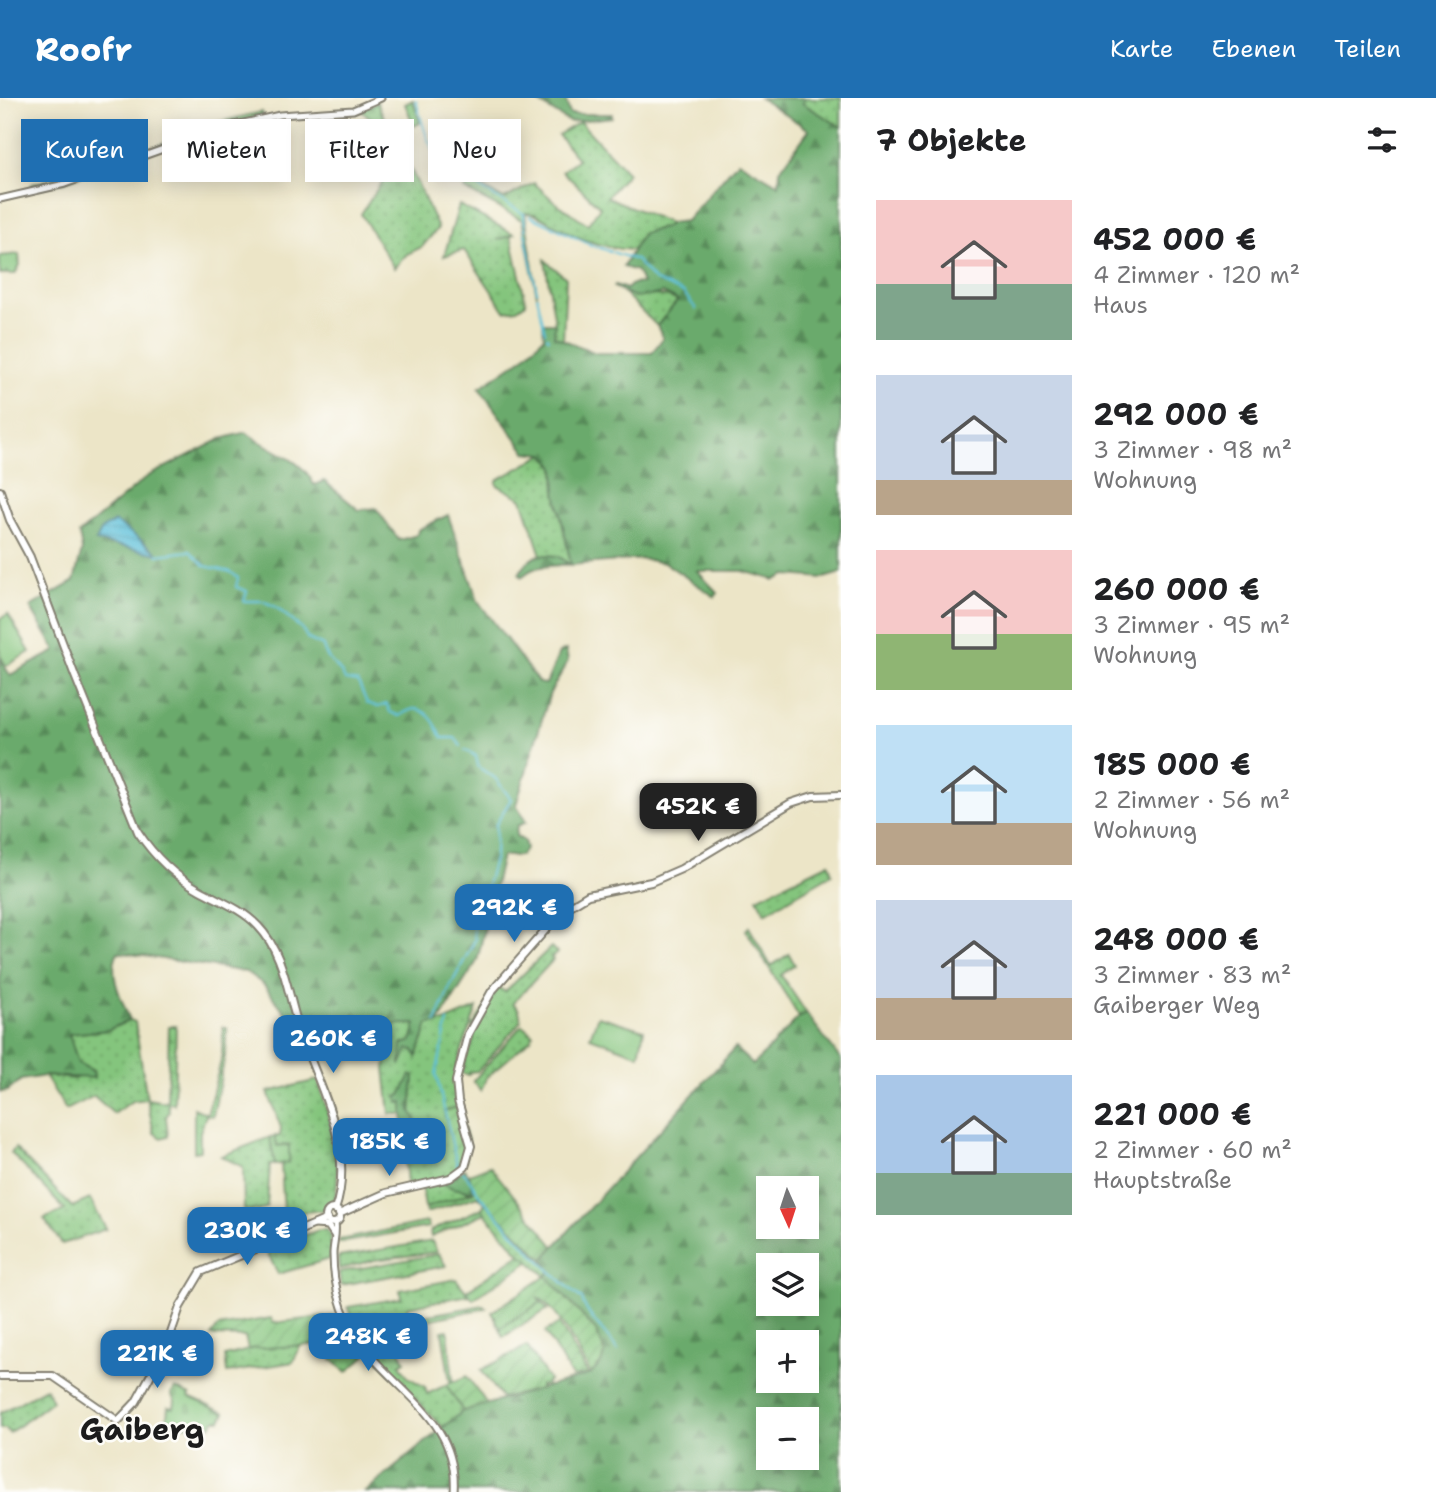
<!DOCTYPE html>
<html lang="de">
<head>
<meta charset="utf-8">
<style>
  :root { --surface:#fff; --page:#f2f2f2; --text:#202124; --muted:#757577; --accent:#1f6fb2 }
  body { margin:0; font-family:"Shantell Sans",sans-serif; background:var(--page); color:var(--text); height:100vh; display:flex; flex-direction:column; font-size:26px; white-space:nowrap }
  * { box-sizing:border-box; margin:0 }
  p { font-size:23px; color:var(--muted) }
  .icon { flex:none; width:38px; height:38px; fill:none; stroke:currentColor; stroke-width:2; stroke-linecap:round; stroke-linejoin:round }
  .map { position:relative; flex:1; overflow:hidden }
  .panel { display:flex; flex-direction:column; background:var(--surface); width:595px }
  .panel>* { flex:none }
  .top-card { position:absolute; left:21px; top:21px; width:665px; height:63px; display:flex; gap:14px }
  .needle { width:46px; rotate:177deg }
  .tools { position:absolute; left:756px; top:1078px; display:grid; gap:14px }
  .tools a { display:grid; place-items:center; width:63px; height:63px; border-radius:0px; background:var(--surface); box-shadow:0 4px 18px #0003; font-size:35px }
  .price { position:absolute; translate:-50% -60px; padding:0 16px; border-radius:14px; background:var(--accent); color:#fff; font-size:23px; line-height:46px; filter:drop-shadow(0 2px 4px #0008) }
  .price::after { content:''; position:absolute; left:50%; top:42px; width:21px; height:16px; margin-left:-10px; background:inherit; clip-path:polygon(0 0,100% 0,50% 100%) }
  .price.on { background:#222; color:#fff }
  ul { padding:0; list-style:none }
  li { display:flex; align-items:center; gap:21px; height:175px; padding:0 35px }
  li span { display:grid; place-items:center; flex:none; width:196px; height:140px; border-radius:0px; color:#555 }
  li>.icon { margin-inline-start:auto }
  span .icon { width:84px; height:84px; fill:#fffc; stroke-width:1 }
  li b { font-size:30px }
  h2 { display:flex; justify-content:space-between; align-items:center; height:84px; padding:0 35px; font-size:30px }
  .chip { padding:0 24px; border-radius:0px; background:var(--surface); box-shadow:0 4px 18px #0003; font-size:24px; line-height:63px }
  .chip.on { background:var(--accent); color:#fff }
  header { display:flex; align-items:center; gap:42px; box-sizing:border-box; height:98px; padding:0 35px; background:var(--accent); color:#fff }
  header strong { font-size:33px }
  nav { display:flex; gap:38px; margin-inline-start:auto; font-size:24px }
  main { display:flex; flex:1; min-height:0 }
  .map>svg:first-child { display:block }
  .grass { fill:url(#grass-dots); stroke:#50704c; stroke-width:2 }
  .forest { fill:url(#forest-firs); stroke:#446344; stroke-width:2; fill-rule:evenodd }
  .cemetery { fill:url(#cemetery-stones); stroke:#50704c; stroke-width:2 }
  .garden { fill:url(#garden-furrows); stroke:#50704c; stroke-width:2 }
  .pitch { fill:#84c57d; stroke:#50704c; stroke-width:2 }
  .water { fill:url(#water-rules); stroke:#3c6e7b; stroke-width:2 }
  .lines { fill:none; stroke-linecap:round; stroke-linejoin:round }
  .stream { stroke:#5cc0da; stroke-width:2 }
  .tertiary-casing { stroke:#848072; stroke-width:9 }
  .secondary-casing { stroke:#848072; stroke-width:10 }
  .tertiary { stroke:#fff; stroke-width:5 }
  .secondary { stroke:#fff; stroke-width:6 }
  .labels { text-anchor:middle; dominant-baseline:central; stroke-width:5; stroke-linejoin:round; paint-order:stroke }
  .quarter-label { font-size:30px; font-weight:bold; fill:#1c1c1c; stroke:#fdfcf7 }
</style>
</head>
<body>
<header>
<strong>Roofr</strong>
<nav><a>Karte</a><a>Ebenen</a><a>Teilen</a></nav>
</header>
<main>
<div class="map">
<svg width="841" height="1394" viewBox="0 0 841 1394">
  <defs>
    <pattern id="grass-dots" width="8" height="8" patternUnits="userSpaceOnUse" patternTransform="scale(1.75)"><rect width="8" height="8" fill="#84c57d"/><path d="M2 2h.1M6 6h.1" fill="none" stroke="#71a96b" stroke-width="1.8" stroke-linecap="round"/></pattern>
    <pattern id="forest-firs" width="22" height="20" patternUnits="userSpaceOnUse" patternTransform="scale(1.75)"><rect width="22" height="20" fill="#6baa6c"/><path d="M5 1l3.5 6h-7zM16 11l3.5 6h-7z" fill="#578a58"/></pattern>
    <pattern id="cemetery-stones" width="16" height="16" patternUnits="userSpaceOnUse" patternTransform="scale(1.75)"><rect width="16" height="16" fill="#84c57d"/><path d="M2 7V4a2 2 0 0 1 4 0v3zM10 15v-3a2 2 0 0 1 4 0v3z" fill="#71a96b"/></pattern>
    <pattern id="garden-furrows" width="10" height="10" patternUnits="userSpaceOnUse" patternTransform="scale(1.75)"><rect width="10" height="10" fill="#84c57d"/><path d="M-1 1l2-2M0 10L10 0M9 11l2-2" fill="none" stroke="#71a96b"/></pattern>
    <pattern id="water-rules" width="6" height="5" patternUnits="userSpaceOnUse" patternTransform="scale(1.75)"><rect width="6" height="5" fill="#5cc0da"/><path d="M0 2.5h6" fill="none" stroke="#4fa4ba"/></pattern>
  </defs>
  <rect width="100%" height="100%" fill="#fdfcf7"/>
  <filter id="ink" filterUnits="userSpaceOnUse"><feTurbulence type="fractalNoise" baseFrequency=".0143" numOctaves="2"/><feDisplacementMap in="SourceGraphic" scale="14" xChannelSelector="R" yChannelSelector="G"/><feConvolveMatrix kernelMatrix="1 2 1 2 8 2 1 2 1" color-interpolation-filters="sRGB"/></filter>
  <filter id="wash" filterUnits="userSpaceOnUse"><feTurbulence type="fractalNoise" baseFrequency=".00686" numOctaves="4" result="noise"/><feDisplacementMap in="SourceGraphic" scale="28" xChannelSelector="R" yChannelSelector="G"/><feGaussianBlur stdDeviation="1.57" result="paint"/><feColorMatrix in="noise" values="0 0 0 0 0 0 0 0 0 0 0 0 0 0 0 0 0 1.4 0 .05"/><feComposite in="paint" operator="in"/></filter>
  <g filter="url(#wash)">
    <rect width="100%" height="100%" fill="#ece5c7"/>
    <g class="grass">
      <polygon points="805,0 841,0 841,29 802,5"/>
      <polygon points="262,14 263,19 204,33 210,26"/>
      <path d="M580,24L628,75L607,99L670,125L666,129L643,135L632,152C589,149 571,135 534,116L525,115L537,197L522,122L464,91L467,84L451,76L435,60L455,46L472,84L504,101L534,85L556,105L588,126L600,109L562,73L578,61L558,37Z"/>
      <polygon points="408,65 438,130 422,149 407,156 394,170 361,116 389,73"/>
      <polygon points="459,107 514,136 497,142 511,138 526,205 517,211 505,213 464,152 444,158"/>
      <polygon points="545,162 566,180 563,242 554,238 555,225"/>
      <path d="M623,194C645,203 655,191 678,203L657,228Z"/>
      <polygon points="544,356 555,369 556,394 571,467 565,467 568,465 558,458 541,457 522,401 497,387 497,382"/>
      <polygon points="829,765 832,776 765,815 757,800"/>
      <polygon points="749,829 771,868 789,856 795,867 781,877 807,916 799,919 746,832"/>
      <polygon points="551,849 557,855 551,860 553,862 513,905 519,912 521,923 478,973 470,974 469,977 460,975 474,941 473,928 498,889 505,894"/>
      <polygon points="477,910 457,966 457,1009 444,1013 457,1067 465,1064 455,1076 407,1088 403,1033 410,1030 414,978 403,992 403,1016 390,1016 385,970 392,931 395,926 416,926 411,944 403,945 401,967 408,951 414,952 417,959 428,926 444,924"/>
      <polygon points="130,922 135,924 147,1001 167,1004 169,928 176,928 174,1006 168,1004 169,1014 166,1019 168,1038 161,1040 154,1035 147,1001 132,1003 114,1016 94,998 66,1012 45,978 74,981 93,973 78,965 69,936 108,932"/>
      <polygon points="522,927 533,936 531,941 486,980 481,993 473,983"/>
      <polygon points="223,929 227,929 225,958 213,1018 206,1017 200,1034 200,1053 194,1054 194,1010 207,1016 222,959"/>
      <path d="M318,982C330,1022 345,1065 333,1108L326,1112L284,1116L281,1066L289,1064V1047L277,1048L275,1038H280L281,1030L268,994Z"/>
      <polygon points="270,1039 275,1067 270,1067 267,1109 258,1113 244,1112 243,1069 221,1058"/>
      <polygon points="15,1050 72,1109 90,1101 106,1131 62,1146 44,1121 65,1112 11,1055"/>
      <polygon points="444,1085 471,1095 425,1110 422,1089"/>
      <polygon points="486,1103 551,1173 546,1178 520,1156 486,1117 482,1110"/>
      <polygon points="427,1124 429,1129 339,1145 339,1142"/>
      <polygon points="319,1132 326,1132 331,1137 330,1161 278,1176 268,1156 271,1149"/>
      <polygon points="432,1143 437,1154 375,1162 339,1171 338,1159"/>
      <polygon points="439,1156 446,1168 341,1187 339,1174"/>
      <polygon points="456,1181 469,1197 407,1209 408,1214 355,1225 348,1209 401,1200 400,1192"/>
      <polygon points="541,1204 548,1211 503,1239 500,1230"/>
      <polygon points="395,1242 405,1263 400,1266 408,1279 425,1289 427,1296 446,1287 464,1315 442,1329 367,1250"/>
      <polygon points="356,1244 366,1257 347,1274 315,1246"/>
      <polygon points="301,1247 293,1264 227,1275 225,1258 264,1248"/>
      <polygon points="46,1290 52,1303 9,1335 6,1331 0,1331 0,1315"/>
    </g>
    <g class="forest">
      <polygon points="532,0 565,0 570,16 612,16 612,19 569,24"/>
      <polygon points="760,0 805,0 802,5 841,29 841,475 824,480 786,477 775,482 743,473 697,473 718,495 715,499 665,465 642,461 571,467 556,394 555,369 544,356 526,354 479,290 524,259 544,239 543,225 555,225 554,238 596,255 652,255 663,240 657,228 678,202 663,195 637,200 614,189 615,187 627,191 632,186 642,185 637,173 623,169 643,135 666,129 670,125 686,123 738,63 779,87 780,72 809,32"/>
      <polygon points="205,29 204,33 61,85 30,91 32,86 130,59"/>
      <path d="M246,334C267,352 303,360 314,387L324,383L359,412L376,410L399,442L417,437L418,432L448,417L478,503L539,585L546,586L559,555L566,552L568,563L550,595L516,707L526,724L517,728L516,738L524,743L526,750L520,758H502L477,863L438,925L428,926L417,959L414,952L408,951L400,968L402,946L411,944L416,926L295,927L263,886L246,874L118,854C107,874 122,903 130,922L108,932L69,936L78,965L93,973L94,980L45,978L21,982L8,993L0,994V561L10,577L56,553L30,509L74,483L82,452L79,436L148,378L221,341Z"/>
      <path d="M541,457L558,458L568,465C550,471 537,464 522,479L519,476C524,467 530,459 541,457Z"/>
      <path d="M807,916L841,962V1394H365L463,1313L591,1276L601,1265L596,1233L546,1178L551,1173L543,1161L735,950L753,967L799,919ZM768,1090H807V1129H768ZM768,1167H807V1206H768ZM768,1244H807V1283H768ZM768,1321H807V1360H768Z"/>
      <polygon points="411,977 414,978 411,1013 417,1024 403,1033 403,1004 399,1005 397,999 401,997"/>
      <polygon points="465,1071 472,1081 475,1094 452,1090 444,1085"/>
      <polygon points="342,1221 327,1225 328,1234 345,1233 344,1223 356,1244 326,1246 324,1222"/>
    </g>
    <g class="cemetery">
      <polygon points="377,4 394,42 381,47 371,20 360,12"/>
      <polygon points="19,156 20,167 15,176 0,176 0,158"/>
      <polygon points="175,1290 190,1297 189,1299 225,1315 221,1322 215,1322 211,1328 197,1325 196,1330 191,1332 189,1327 166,1329 168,1309 174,1310 175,1303 171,1296"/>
    </g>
    <g class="garden">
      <polygon points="457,1009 468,1043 465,1064 457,1067 444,1013"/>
      <polygon points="490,1068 554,1148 543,1161 478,1098 426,1115 425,1110 474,1094 469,1076"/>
      <polygon points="482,1110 485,1115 431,1139 430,1133"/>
      <polygon points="520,1156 530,1163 473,1201 466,1193"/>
      <path d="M546,1178L596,1233L605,1254L601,1265L591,1276C579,1254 556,1207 537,1199L541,1204L500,1230L492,1214Z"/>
      <polygon points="483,1207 486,1210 423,1223 425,1235 369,1247 357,1230"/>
      <polygon points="340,1217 342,1221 324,1223 326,1246 248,1251 245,1239 211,1238 218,1229 271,1220 273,1225"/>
      <polygon points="559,1225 588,1276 572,1279 545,1234"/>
      <polygon points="448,1232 453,1282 450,1284 442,1233"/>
      <polygon points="527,1248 549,1282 546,1285 547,1288 540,1287 540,1291 502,1300 481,1272"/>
      <polygon points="467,1278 487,1306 463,1313 446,1287"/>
    </g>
    <g class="pitch">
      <polygon points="413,2 420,25 414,28 405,6"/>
      <polygon points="8,516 30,554 6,568 0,557 0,521"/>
      <polygon points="598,918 644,932 639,957 590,939"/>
      <polygon points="275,1038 277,1048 289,1047 289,1064 275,1067 270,1039"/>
    </g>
    <path class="water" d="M115,424C123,429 153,450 158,456L96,443L102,431Z"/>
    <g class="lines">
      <g class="stream">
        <path d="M416,2C425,36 431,66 466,82"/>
        <polyline points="468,83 524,116 525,132"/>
        <polyline points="530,118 591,147 636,162 654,182 684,195 696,211"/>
        <polyline points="525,135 537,194"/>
        <polyline points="537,198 545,234"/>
        <polyline points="547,238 548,240"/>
        <path d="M157,457L190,453L205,468L231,474L238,480L236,489L247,493L244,503H263L276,509L302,531L308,541L323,548C326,565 341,568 345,582L358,584L367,605L378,609L387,606L390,614L399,618C403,616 409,611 415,611C429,612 438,630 442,640H455L461,648"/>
        <polyline points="448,923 436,976 458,1071"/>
        <polyline points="436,924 449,891 475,842 472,821 481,808 495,758 496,726 511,701 495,680 478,669 476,658 465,652"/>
        <path d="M463,1074C472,1082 474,1091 482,1100C513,1135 546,1172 582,1201C587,1220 608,1236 618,1253"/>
        <polyline points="128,1325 133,1331"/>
      </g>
    </g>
  </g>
  <g filter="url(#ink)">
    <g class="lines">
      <defs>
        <g id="tertiary">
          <polyline points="0,101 65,86 225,29 280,17 353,12 381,0"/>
          <path d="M335,1125C337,1135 333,1146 333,1156C333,1180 338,1203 348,1224C379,1288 460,1313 454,1394"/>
          <polyline points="315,1127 328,1128 334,1137"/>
        </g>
        <g id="secondary">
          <path d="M0,393L10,422L30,459L75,578L138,734C154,758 174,778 200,792C220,803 242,811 258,828C284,855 287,893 298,927C316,985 357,1048 335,1112"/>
          <circle cx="333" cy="1118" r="7"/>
          <polyline points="339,1116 386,1095 450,1080 465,1069 471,1048 458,1003 456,983 468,936 492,893 562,813 588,797 651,784 681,771 791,705 813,698 841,697"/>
          <polyline points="0,1278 53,1278 118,1323 136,1304 167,1247 180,1209 201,1174 327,1121"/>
        </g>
      </defs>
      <use href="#tertiary" class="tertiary-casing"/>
      <use href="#secondary" class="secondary-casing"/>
      <use href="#tertiary" class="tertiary"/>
      <use href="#secondary" class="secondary"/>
    </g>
  </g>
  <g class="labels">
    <g class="quarter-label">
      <text x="142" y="1331">Gaiberg</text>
    </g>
  </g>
</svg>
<div class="tools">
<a><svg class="needle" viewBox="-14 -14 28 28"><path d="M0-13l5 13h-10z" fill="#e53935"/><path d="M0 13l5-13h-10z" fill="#757577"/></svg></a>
<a><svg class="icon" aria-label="layers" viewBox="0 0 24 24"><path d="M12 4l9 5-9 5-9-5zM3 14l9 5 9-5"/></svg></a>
<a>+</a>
<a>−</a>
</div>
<b class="price on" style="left:698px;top:745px">452K €</b>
<b class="price" style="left:514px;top:846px">292K €</b>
<b class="price" style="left:333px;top:977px">260K €</b>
<b class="price" style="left:389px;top:1080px">185K €</b>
<b class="price" style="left:247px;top:1169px">230K €</b>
<b class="price" style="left:368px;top:1275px">248K €</b>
<b class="price" style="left:157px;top:1292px">221K €</b>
<div class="top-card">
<a class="chip on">Kaufen</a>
<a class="chip">Mieten</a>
<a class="chip">Filter</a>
<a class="chip">Neu</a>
</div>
</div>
<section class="panel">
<h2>7 Objekte<svg class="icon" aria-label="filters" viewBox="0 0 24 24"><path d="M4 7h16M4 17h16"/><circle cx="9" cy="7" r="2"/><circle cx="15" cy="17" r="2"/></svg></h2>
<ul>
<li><span style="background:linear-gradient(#f6c9c9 60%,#7fa58c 0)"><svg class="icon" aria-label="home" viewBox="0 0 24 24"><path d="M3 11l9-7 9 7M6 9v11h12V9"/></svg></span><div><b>452 000 €</b><p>4 Zimmer · 120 m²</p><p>Haus</p></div></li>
<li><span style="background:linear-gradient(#c9d6e8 75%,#b9a48a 0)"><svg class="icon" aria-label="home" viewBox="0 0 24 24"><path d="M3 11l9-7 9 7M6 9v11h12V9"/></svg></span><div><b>292 000 €</b><p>3 Zimmer · 98 m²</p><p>Wohnung</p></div></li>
<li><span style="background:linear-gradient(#f6c9c9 60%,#8fb573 0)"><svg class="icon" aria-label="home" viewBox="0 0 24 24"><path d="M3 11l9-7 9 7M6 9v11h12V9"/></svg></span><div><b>260 000 €</b><p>3 Zimmer · 95 m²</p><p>Wohnung</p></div></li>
<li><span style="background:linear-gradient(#bfe0f5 70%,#b9a48a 0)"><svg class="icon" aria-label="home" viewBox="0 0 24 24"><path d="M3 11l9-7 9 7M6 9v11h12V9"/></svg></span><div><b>185 000 €</b><p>2 Zimmer · 56 m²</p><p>Wohnung</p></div></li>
<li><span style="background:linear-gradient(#c9d6e8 70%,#b9a48a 0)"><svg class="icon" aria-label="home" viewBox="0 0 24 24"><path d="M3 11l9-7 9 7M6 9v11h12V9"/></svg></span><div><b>248 000 €</b><p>3 Zimmer · 83 m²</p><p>Gaiberger Weg</p></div></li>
<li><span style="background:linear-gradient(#a9c7e8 70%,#7fa58c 0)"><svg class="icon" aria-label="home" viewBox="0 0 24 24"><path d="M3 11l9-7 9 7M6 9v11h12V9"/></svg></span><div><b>221 000 €</b><p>2 Zimmer · 60 m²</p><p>Hauptstraße</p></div></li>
</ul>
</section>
</main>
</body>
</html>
